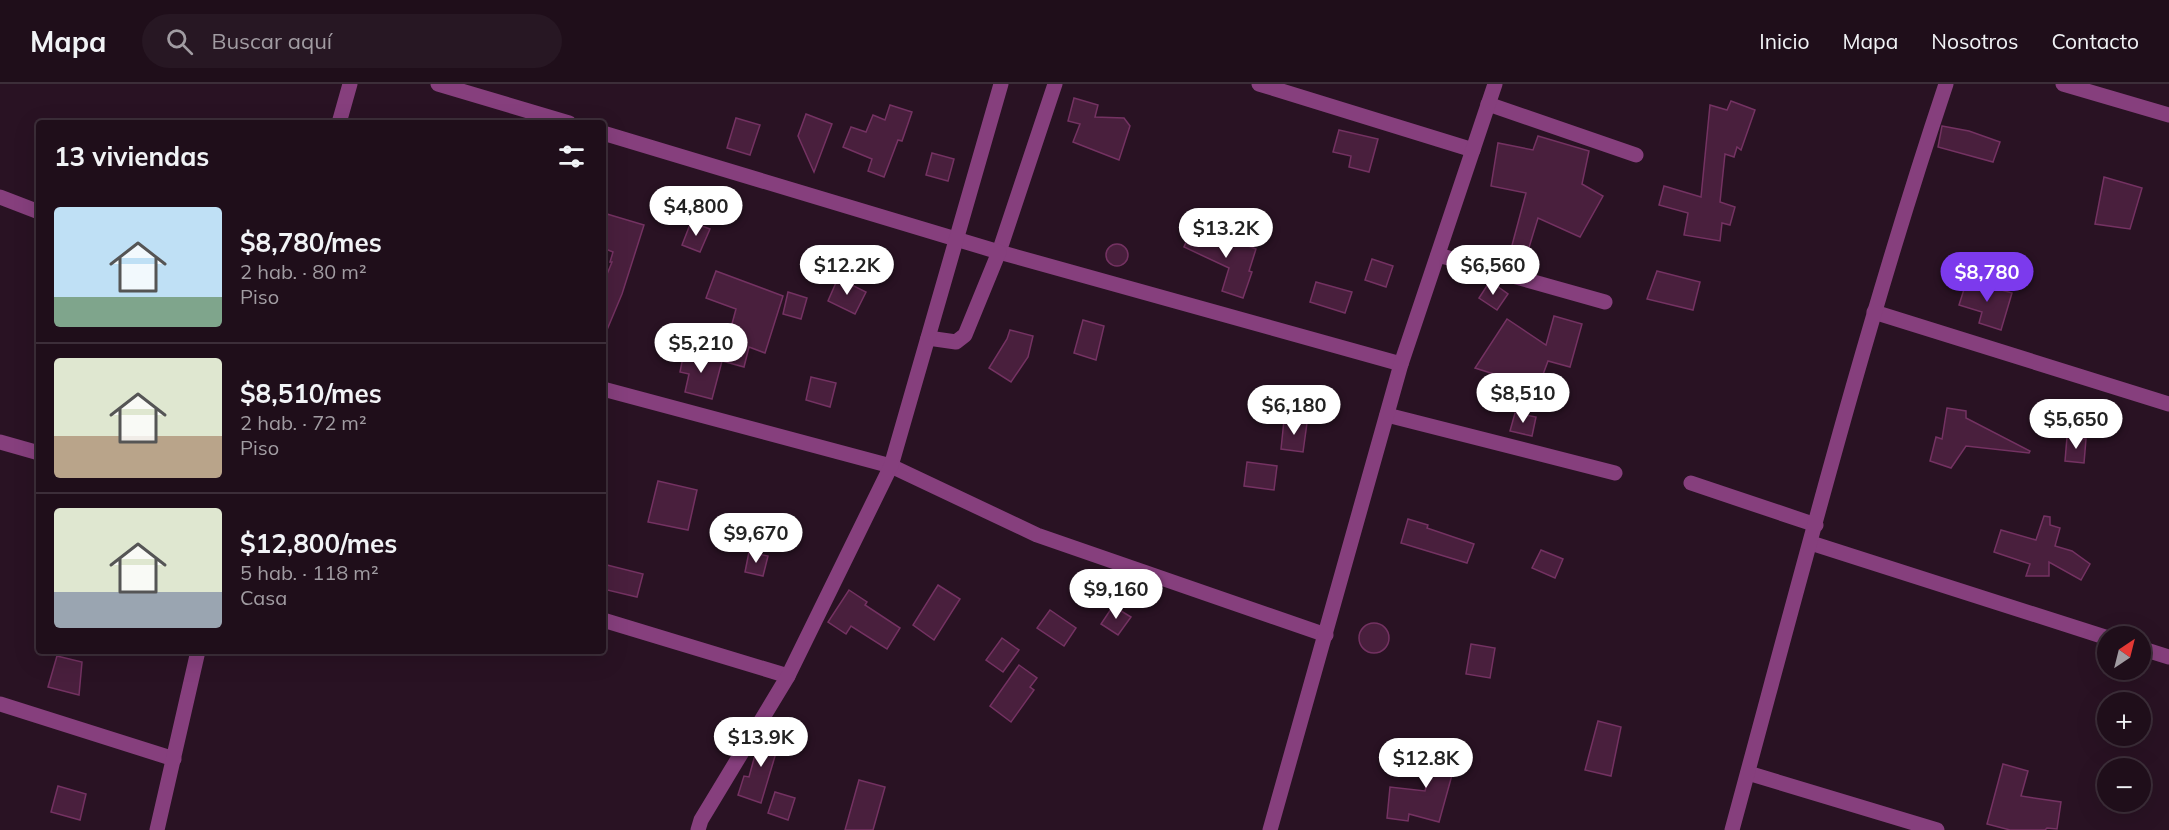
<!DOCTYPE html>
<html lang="es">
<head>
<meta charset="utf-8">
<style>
  :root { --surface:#1f0e1a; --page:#271723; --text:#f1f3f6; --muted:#a19ca2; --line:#3c2e39; --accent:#7c3aed }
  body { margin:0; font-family:Mulish,sans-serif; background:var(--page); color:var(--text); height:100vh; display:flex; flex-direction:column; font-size:22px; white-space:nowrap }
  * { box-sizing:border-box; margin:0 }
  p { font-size:20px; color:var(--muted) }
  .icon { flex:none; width:33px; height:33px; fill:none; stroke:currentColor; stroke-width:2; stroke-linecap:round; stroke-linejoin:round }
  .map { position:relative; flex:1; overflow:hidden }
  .details { position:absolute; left:36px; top:36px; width:570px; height:534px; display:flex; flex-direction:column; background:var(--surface); border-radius:6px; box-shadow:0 6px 24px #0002,0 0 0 2px var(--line) }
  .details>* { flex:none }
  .needle { width:39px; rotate:35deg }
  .controls { position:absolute; left:2097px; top:542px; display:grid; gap:12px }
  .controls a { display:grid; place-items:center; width:54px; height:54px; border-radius:50%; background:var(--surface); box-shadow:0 6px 24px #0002,0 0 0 2px var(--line); font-size:30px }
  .price { position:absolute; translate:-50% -51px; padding:0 14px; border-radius:21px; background:#fff; color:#222; font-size:20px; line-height:39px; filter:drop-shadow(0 2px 3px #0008) }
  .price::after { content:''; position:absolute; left:50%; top:36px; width:18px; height:14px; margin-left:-9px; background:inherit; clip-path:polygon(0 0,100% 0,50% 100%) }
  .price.selected { background:var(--accent); color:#fff }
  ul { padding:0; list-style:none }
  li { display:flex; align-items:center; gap:18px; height:150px; padding:0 18px }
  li+li { border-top:2px solid var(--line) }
  li span { display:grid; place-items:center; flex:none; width:168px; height:120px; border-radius:6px; color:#555 }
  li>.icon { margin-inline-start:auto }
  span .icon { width:72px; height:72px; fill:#fffc; stroke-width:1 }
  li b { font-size:26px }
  h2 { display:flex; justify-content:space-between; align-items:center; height:72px; padding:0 18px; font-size:26px }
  header { display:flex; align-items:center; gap:36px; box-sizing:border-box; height:84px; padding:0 30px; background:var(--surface); border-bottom:2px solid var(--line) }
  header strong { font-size:28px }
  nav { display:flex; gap:33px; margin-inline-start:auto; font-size:21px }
  .search { width:420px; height:54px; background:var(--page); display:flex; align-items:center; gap:15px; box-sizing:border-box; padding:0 21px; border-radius:33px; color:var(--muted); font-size:22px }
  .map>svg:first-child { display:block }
  .building { fill:#491f3d; stroke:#743262; stroke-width:1.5 }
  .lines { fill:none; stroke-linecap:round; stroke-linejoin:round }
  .minor { stroke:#863f7d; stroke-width:15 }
</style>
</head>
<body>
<header>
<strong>Mapa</strong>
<div class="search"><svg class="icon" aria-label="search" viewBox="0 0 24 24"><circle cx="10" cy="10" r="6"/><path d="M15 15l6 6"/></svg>Buscar aquí</div>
<nav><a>Inicio</a><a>Mapa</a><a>Nosotros</a><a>Contacto</a></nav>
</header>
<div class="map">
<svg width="2169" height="746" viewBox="0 0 2169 746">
  <rect width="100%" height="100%" fill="#291223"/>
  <g class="building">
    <polygon points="1074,14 1098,21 1095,33 1124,34 1130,42 1119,76 1073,58 1080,40 1068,37"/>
    <polygon points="1731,17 1755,26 1741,66 1737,63 1734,73 1725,70 1720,118 1735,123 1730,141 1722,139 1720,157 1684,151 1688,129 1659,121 1664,102 1701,113 1710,21 1727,26"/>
    <polygon points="890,21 912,28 902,57 898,56 884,93 868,87 872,75 843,63 851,43 866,48 873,31 885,36"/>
    <polygon points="806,30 832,40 814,88 798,52"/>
    <polygon points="736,34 760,41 750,71 727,64"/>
    <polygon points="1942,42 1969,47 2000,58 1993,78 1938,63"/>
    <polygon points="1339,46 1378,55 1369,88 1349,83 1351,72 1333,68"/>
    <polygon points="1538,52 1589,67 1582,100 1603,112 1580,153 1538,134 1527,170 1511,165 1526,109 1491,102 1498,59 1533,66"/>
    <polygon points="932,69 954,75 948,97 926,91"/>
    <polygon points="2104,93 2142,104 2130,145 2095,140"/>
    <polygon points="607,130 644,141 622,210 604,253 603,200 612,178 610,178 613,168 603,164 603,144"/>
    <polygon points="691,138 710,145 700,168 682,161"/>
    <polygon points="1192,144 1219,157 1221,152 1256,165 1249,187 1252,188 1243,214 1222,207 1229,184 1184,163"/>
    <circle cx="1117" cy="171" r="11"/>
    <polygon points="1372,175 1393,182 1386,203 1365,196"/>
    <polygon points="716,187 783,212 765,269 749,263 744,283 722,277 736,225 706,214"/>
    <polygon points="1657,187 1700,198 1693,226 1647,215"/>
    <polygon points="838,194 866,208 855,230 828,217"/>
    <polygon points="1967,196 2012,209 2001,246 1979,239 1982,228 1959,221"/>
    <polygon points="1490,197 1508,210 1497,226 1479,214"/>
    <polygon points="1316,198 1352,208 1345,229 1310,218"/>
    <polygon points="788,208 807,214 801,235 783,230"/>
    <polygon points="1554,232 1582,240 1570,283 1548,277 1538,304 1475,284 1507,235 1546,261"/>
    <polygon points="1083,236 1104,242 1096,276 1074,269"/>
    <polygon points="1010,246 1033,252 1028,273 1011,298 989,284 1007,255"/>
    <polygon points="666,252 686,257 681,276 661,271"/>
    <polygon points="684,268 722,277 712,315 685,308 689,290 680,288"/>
    <polygon points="811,293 836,299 830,323 806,316"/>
    <polygon points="1947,324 1966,327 1966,334 2030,367 2029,369 1966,362 1951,384 1930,377 1936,353 1942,355"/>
    <polygon points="1515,329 1536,333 1532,352 1510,347"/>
    <polygon points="1284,336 1307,339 1303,368 1281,365"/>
    <polygon points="2067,353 2086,355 2084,379 2065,377"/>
    <polygon points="1247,378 1277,382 1274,406 1244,402"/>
    <polygon points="658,397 697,406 688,446 648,438"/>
    <polygon points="2044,432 2050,433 2050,441 2060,444 2055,462 2072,467 2090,480 2081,496 2049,478 2049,492 2026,492 2030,480 1994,468 2001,446 2036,456"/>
    <polygon points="1408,435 1428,441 1427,444 1474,460 1467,479 1401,459"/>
    <polygon points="1541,466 1563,475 1555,494 1532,484"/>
    <polygon points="749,468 768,472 763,492 745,488"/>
    <polygon points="603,480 643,490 637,513 603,505"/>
    <polygon points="938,501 960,515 934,556 913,541"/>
    <polygon points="849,506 867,518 865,521 900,544 887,565 851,542 846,550 828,538"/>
    <polygon points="1113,522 1131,533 1118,551 1101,540"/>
    <polygon points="1050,526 1076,544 1064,562 1037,544"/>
    <circle cx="1374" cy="554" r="15"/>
    <polygon points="1002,554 1019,566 1003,588 986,576"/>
    <polygon points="1471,560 1495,564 1490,594 1466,590"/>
    <polygon points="57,572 82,578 79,611 48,603"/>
    <polygon points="1019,581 1037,594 1030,603 1034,606 1011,638 990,622"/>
    <polygon points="1598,637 1621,643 1611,692 1585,686"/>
    <polygon points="766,648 781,652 761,719 738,711 744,692 749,693 758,660"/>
    <polygon points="1439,657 1460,662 1439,738 1409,730 1408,737 1387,734 1390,703 1425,707"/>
    <polygon points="2003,680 2028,687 2021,712 2061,718 2057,745 2047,744 2045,746 2010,746 1987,740"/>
    <polygon points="859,696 885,703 873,746 845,746"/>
    <polygon points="58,702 86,710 80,736 51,728"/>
    <polygon points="775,708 795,714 788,736 768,729"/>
  </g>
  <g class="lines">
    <g class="minor">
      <polyline points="438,0 569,39"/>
      <polyline points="1055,0 999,168 1401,280"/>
      <polyline points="1259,0 1473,66"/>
      <polyline points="2063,0 2169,31"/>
      <polyline points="1488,20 1636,71"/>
      <polyline points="339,39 350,0"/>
      <polyline points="603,49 999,168 965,251 956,258 928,254"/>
      <polyline points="0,113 39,128"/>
      <polyline points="1438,171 1605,218"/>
      <polyline points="1874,228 2169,320"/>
      <polyline points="603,305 891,382 1037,451 1326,551"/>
      <polyline points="1387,331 1615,389"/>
      <polyline points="0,358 39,369"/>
      <polyline points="1691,399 1816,441"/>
      <polyline points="1811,459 2108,554"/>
      <polyline points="603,536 788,592"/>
      <polyline points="2140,564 2169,573"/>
      <polyline points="0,620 174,675"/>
      <polyline points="1748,689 1937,746"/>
      <polyline points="157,746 198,567"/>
      <polyline points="698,746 701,736 788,592 891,382 1001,0"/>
      <polyline points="1270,746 1401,280 1495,0"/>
      <path d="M1732,746C1800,496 1864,245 1946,0"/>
    </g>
  </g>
</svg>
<div class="controls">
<a><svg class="needle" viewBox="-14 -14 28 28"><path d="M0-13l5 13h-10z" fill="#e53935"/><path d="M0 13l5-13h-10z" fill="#a19ca2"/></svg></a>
<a>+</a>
<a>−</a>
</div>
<b class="price" style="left:696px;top:153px">$4,800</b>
<b class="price" style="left:1226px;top:175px">$13.2K</b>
<b class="price" style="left:847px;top:212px">$12.2K</b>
<b class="price" style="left:1493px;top:212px">$6,560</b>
<b class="price selected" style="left:1987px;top:219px">$8,780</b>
<b class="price" style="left:701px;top:290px">$5,210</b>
<b class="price" style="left:1523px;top:340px">$8,510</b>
<b class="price" style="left:1294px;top:352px">$6,180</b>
<b class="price" style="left:2076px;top:366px">$5,650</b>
<b class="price" style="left:756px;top:480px">$9,670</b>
<b class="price" style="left:1116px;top:536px">$9,160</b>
<b class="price" style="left:761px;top:684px">$13.9K</b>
<b class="price" style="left:1426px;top:705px">$12.8K</b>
<section class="details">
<h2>13 viviendas<svg class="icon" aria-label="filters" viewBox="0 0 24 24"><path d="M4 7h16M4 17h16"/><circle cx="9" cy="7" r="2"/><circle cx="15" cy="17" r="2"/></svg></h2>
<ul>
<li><span style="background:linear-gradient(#bfe0f5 75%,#7fa58c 0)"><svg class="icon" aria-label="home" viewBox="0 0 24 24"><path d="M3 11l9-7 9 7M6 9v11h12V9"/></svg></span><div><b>$8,780/mes</b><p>2 hab. · 80 m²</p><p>Piso</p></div></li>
<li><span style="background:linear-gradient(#dfe7d0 65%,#b9a48a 0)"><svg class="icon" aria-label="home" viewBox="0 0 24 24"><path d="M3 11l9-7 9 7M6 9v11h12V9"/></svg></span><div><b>$8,510/mes</b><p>2 hab. · 72 m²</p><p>Piso</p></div></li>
<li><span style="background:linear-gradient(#dfe7d0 70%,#9aa5b1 0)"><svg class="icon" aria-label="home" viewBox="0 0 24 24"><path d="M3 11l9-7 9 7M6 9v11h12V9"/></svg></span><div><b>$12,800/mes</b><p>5 hab. · 118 m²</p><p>Casa</p></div></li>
</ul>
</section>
</div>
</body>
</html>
